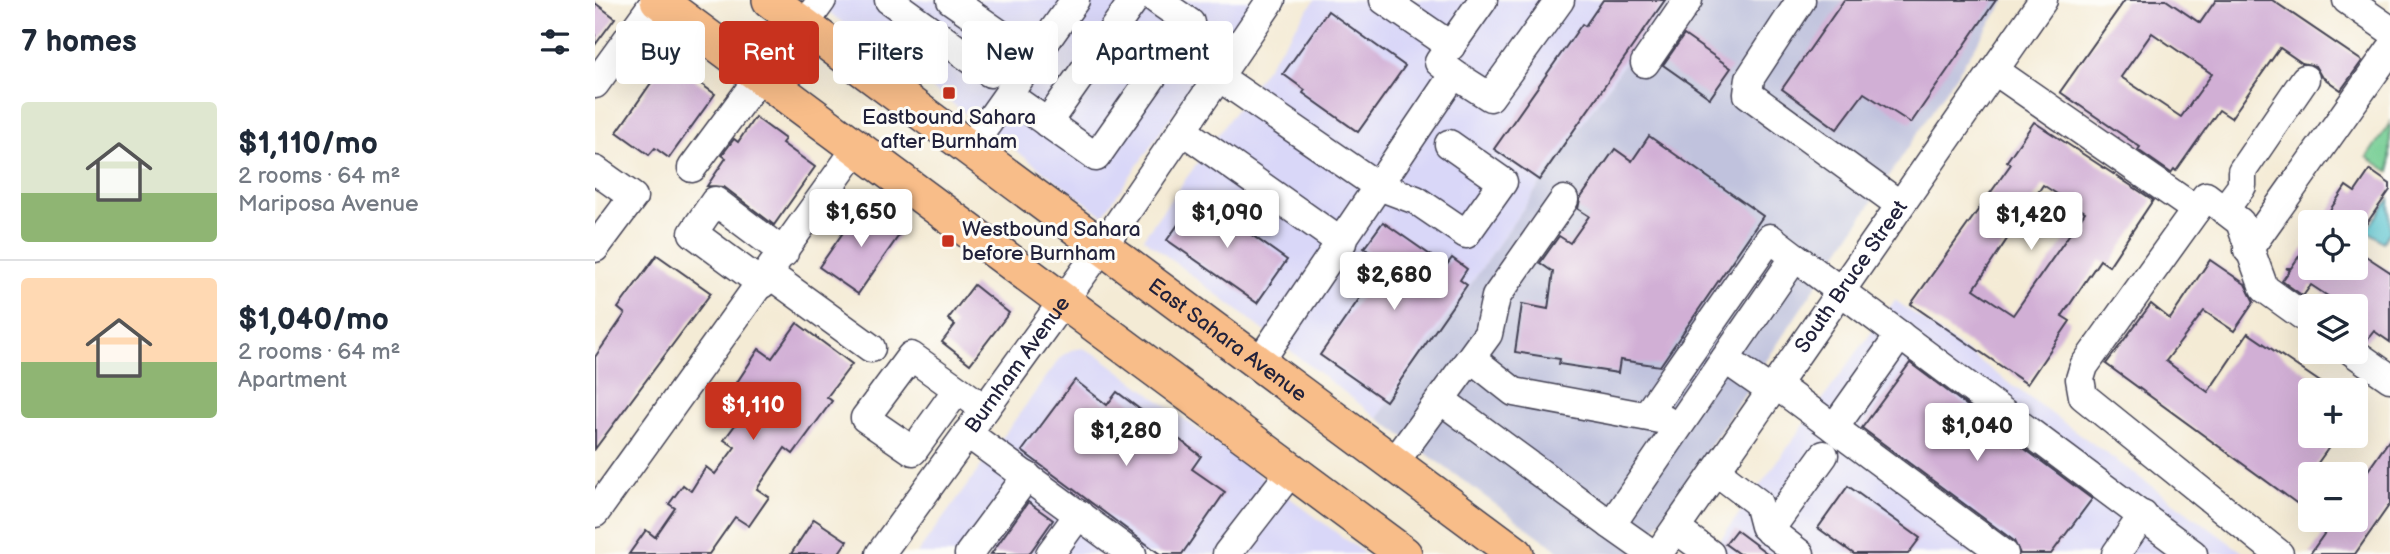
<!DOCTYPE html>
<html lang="en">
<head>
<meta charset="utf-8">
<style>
  :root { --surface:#fff; --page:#f2f2f3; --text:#1f2937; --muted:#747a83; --line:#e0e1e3; --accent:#c8321e }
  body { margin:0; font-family:"Balsamiq Sans",sans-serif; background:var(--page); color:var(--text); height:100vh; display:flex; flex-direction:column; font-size:26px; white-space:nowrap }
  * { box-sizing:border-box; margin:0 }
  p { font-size:23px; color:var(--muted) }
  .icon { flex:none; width:38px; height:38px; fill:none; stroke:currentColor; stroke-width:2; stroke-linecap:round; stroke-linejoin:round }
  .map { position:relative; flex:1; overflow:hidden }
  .side { display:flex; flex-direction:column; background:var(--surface); width:595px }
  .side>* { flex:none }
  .top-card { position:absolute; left:21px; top:21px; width:665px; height:63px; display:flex; gap:14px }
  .buttons { position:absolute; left:1703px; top:210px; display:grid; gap:14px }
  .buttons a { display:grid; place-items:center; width:70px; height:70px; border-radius:7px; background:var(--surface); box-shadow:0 7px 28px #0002; font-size:35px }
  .price { position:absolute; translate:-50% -60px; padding:0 16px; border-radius:7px; background:#fff; color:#222; font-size:23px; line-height:46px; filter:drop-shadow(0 2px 4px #0008) }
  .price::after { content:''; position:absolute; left:50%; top:42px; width:21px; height:16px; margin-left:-10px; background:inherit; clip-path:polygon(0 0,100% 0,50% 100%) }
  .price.current { background:var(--accent); color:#fff }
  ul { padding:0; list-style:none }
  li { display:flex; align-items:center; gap:21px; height:175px; padding:0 21px }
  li+li { border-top:2px solid var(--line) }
  li span { display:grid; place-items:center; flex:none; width:196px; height:140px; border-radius:7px; color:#555 }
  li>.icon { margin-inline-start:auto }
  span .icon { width:84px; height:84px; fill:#fffc; stroke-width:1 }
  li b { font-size:30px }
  h2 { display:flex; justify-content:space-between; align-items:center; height:84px; padding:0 21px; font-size:30px }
  .pill { padding:0 24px; border-radius:7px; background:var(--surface); box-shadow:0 7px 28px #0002; font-size:24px; line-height:63px }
  .pill.current { background:var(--accent); color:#fff }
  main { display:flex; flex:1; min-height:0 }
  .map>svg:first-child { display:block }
  .built { fill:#d9d7f8 }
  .industrial { fill:#c0c2dd }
  .green { fill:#73cd93; stroke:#4a7867; stroke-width:2 }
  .water { fill:#5bc7d3; stroke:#3e7487; stroke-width:2 }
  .building { fill:#d1afd5; fill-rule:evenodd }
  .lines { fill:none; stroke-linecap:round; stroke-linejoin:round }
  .minor-casing { stroke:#424052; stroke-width:31 }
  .major-casing { stroke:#424052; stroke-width:38 }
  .minor { stroke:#fff; stroke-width:28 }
  .major { stroke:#f8bd89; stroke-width:35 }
  .poi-dot { fill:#c8321e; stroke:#fdfcf7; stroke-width:2.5 }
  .labels { text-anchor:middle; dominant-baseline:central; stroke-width:6; stroke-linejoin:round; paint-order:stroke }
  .poi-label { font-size:21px; fill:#22223b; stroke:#fdfcf7 }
  .street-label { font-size:21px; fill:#22223b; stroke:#fdfcf7 }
</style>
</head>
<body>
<main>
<section class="side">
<h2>7 homes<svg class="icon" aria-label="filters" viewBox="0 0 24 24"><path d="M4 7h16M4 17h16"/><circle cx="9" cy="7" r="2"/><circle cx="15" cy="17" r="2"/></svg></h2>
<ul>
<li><span style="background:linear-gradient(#dfe7d0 65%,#8fb573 0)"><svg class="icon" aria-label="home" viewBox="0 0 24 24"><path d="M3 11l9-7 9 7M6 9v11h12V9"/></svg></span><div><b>$1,110/mo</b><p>2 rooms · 64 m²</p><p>Mariposa Avenue</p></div></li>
<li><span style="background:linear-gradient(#ffd9b3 60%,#8fb573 0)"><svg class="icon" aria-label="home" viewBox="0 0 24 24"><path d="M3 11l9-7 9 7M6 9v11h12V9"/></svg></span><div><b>$1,040/mo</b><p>2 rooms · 64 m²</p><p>Apartment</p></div></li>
</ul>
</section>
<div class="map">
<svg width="1795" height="554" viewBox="0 0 1795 554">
  <rect width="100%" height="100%" fill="#fdfcf7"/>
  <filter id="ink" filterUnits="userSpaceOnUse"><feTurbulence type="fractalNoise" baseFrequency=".0143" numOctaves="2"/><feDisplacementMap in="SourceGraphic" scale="14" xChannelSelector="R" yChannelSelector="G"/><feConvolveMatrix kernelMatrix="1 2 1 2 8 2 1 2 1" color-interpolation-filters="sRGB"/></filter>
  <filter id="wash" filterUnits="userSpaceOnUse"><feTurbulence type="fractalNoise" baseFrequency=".00686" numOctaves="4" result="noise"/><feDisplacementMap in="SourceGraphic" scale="28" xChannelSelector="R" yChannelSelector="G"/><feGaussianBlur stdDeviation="1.57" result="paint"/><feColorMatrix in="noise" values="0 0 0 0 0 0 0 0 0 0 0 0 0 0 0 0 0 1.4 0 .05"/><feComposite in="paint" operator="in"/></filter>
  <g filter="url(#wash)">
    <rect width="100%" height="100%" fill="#f4ebd5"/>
    <g class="built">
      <polygon points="217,0 657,0 508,215"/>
      <polygon points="720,0 1073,0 783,418 548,238"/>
      <polygon points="1300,300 1650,554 1115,554"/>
      <polygon points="488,348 506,357 770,554 322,554 466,357 476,350"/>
    </g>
    <polygon class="industrial" points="1073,0 1411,0 1043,554 968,554 783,418"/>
    <polygon class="green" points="1795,123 1795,172 1772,157"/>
    <polygon class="water" points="1794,199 1795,231 1788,242 1772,230"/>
    <g id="blocks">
      <g class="building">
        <polygon points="1008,0 1070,0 944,180 899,149 987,24 990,26"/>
        <polygon points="1249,0 1401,0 1316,123 1269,93 1242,129 1187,89"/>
        <path d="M1530,0H1571L1605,23L1621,0H1677L1767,61L1746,90L1726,76L1720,66L1707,63L1685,48L1636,118L1624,110L1581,171L1579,169L1576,173L1543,150L1545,147L1465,92ZM1557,33L1617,74L1586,117L1526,77Z"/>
        <polygon points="0,3 20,18 0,45"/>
        <polygon points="733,11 810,66 763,132 708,93 710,90 688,74"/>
        <polygon points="1089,35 1136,68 1115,98 1068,65"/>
        <polygon points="72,60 120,94 74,158 60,148 54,155 22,132"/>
        <polygon points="160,117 190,139 187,143 220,167 179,225 129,187 112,186 131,158 127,155 139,139 143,142"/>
        <path d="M1439,122L1558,200L1514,266L1505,260L1467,316L1475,321L1432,384L1316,304L1416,164L1412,161ZM1448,185L1490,212L1418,315L1379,289Z"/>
        <polygon points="1054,136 1168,216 1065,366 1025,360 1023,373 964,364 965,359 920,352 927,304 953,309 958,272 945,263 964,236 975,243 994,216 983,209 985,199 1020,149 1037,161"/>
        <polygon points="1775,170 1795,184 1795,190 1760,240 1760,222 1727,222 1751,186 1760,192"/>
        <polygon points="603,197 692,260 662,303 572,240"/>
        <polygon points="268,204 307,231 263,294 224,267"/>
        <polygon points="788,222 851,266 857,258 872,269 865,280 872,285 791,401 725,355 771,289 761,283 780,256 769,248"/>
        <polygon points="1715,240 1715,268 1760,268 1760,249 1795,272 1795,342 1779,331 1771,341 1760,336 1760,306 1748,306 1716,285 1708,296 1687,281 1695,270 1691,268 1696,268"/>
        <polygon points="62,255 116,293 0,449 0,357 30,314 23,308"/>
        <polygon points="1615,260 1650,284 1659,302 1639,331 1609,311 1571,361 1613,392 1653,333 1737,390 1715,390 1715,436 1742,436 1715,474 1715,513 1511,364 1556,304 1575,319"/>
        <polygon points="379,285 414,313 375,364 347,342 360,325 353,319"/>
        <polygon points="202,323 257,364 232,397 237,401 198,454 190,448 162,489 174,497 154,526 140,517 114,554 34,554 51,530 60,537 80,508 74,504 88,485 96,491 111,467 120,474 140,447 129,440 143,421 125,408 164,349 177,358"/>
        <polygon points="1315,363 1497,499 1456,554 1425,554 1419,541 1267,428"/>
        <polygon points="480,380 512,405 522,392 606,456 597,469 630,492 587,554 565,554 427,451"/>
        <polygon points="1795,439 1795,504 1760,554 1715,554 1739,520 1760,520 1760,489"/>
        <polygon points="1253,486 1325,538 1313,554 1259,554 1223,528"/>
        <polygon points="433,502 458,520 434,554 396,554"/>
        <polygon points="219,519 252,541 243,554 196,554"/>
        <polygon points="1141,530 1173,554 1144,554 1130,544"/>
      </g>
    </g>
  </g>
  <g filter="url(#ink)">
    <use href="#blocks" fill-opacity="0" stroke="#424052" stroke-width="2"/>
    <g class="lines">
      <defs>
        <g id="minor">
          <polyline points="294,0 395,73"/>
          <polyline points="356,0 439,58"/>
          <polyline points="789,0 856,46"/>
          <polyline points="1206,0 1155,78 1153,94 1305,205"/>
          <polyline points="1752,0 1795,30"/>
          <polyline points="209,25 227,0"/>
          <polyline points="1050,63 1093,0"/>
          <polyline points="1399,70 1601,210"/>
          <polyline points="859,74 844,62 888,0"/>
          <polyline points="624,77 781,185 821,200 871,234 908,182 854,144"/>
          <polyline points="0,84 61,0"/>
          <polyline points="413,95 501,157 595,23 562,0"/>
          <polyline points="452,123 539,0"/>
          <polyline points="587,130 747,243"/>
          <polyline points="375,148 480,0"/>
          <polyline points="97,168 166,75"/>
          <polyline points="0,170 38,197 0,248"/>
          <polyline points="1629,210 1647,186 1647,171 1710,79"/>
          <polyline points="1653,250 1795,50"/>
          <polyline points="1200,257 1598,554"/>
          <polyline points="174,274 276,348"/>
          <polyline points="167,284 98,233 120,201 189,253"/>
          <polyline points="1758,352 1795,378"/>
          <polyline points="876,358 919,392 1070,420"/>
          <polyline points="1130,359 1176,391"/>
          <polyline points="665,361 859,74 895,97 965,0"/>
          <polyline points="1181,385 1409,554"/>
          <polyline points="362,390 318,451 270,418 316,356 390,409"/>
          <polyline points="846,400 1016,525"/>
          <polyline points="1051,416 1175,238 1200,257 1016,525 1057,554"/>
          <polyline points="1239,428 1305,335"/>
          <polyline points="372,433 537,554"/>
          <polyline points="799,463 893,334 901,297 969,200"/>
          <polyline points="1121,471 1163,503 1169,526 1205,554"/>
          <polyline points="0,513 262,148"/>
          <polyline points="1081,529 1115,554"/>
          <polyline points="1174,531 1229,455"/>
          <path id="s1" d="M285,554L508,246L676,0"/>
          <polyline points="374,554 432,476"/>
          <polyline points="455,554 484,514"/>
          <polyline points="632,554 697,470"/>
          <path id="s2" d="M1063,554L1448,0"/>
          <polyline points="1521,554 1548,515"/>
          <polyline points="1684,554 1488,396 1485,379 1489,366 1611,196 1645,222 1669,288 1715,321"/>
        </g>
        <g id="major">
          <polyline points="63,0 809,554"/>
          <path id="s3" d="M175,0L921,554"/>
        </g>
      </defs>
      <use href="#minor" class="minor-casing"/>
      <use href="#major" class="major-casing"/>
      <use href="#minor" class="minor"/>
      <use href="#major" class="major"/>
    </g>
  </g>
  <g class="poi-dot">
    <rect x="347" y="86" width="14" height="14" rx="3.5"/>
    <rect x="346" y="234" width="14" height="14" rx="3.5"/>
  </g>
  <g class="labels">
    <g class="poi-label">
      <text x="354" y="117">Eastbound Sahara<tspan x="354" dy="24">after Burnham</tspan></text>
      <text x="367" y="229" text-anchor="start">Westbound Sahara<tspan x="367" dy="24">before Burnham</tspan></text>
    </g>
    <g class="street-label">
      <text stroke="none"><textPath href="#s2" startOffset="338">South Bruce Street</textPath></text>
      <text stroke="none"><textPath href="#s3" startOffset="570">East Sahara Avenue</textPath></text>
      <text stroke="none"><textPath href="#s1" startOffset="234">Burnham Avenue</textPath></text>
    </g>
  </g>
</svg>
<div class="buttons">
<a><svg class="icon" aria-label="locate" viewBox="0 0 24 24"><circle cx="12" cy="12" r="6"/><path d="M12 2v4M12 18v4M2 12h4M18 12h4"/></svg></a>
<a><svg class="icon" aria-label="layers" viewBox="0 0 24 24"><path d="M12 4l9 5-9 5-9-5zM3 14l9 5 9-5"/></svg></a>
<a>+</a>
<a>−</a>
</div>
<b class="price" style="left:266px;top:249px">$1,650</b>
<b class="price" style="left:632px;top:250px">$1,090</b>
<b class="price" style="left:1436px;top:252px">$1,420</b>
<b class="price" style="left:799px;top:312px">$2,680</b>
<b class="price current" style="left:158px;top:442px">$1,110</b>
<b class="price" style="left:1382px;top:463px">$1,040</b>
<b class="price" style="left:531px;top:468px">$1,280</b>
<div class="top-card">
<a class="pill">Buy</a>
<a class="pill current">Rent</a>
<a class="pill">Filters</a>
<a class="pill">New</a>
<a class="pill">Apartment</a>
</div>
</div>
</main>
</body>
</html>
